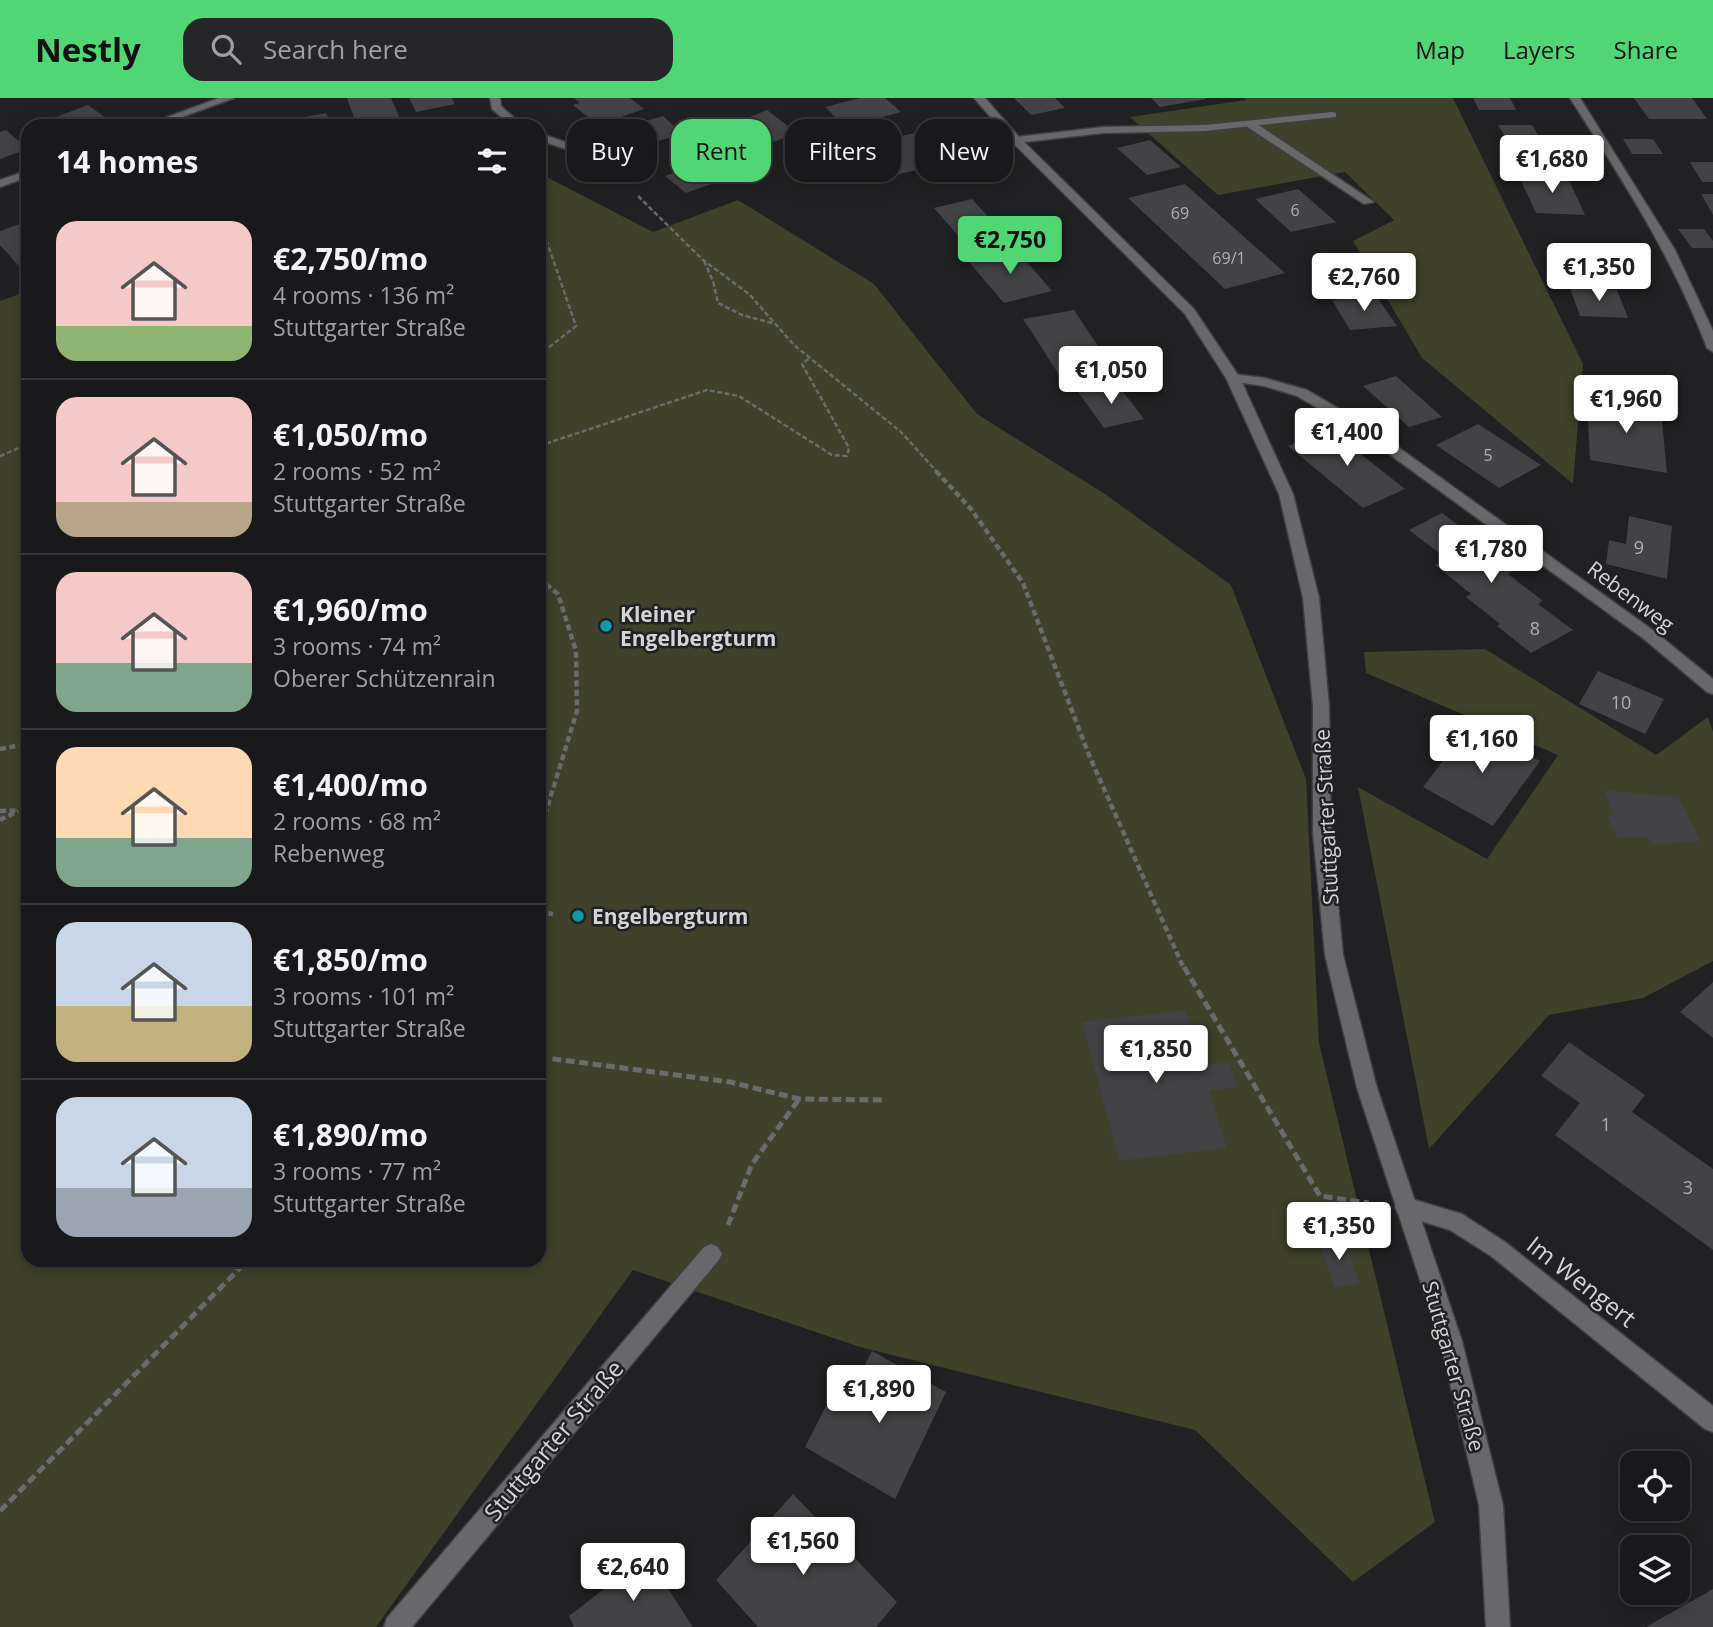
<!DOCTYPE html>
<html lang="en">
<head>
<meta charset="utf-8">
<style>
  :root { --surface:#19181a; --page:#262527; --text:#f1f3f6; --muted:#9fa0a2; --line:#373739; --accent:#50d674 }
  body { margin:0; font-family:"Open Sans",sans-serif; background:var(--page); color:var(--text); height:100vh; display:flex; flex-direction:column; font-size:26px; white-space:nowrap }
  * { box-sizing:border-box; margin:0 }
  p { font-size:23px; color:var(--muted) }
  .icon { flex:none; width:38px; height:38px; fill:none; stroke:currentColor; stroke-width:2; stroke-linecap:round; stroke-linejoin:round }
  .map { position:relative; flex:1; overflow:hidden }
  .panel { position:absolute; left:21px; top:21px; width:525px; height:1148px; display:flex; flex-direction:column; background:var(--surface); border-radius:21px; box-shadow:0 4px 18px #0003,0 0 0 2px var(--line) }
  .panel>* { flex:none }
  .guide { position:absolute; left:567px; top:21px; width:665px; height:63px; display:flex; gap:14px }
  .fabs { position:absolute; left:1620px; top:1353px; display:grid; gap:14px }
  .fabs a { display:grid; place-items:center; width:70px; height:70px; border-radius:14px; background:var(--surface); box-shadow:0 4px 18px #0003,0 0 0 2px var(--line); font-size:35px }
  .price { position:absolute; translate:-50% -60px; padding:0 16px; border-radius:7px; background:#fff; color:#222; font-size:23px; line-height:46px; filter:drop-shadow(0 2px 4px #0008) }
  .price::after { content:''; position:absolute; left:50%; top:42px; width:21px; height:16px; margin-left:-10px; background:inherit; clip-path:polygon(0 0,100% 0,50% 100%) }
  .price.current { background:var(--accent); color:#111 }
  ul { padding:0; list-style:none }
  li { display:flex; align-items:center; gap:21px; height:175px; padding:0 35px }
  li+li { border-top:2px solid var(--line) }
  li span { display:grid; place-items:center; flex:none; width:196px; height:140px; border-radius:21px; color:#555 }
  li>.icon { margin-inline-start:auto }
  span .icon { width:84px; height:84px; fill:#fffc; stroke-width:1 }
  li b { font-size:30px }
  h2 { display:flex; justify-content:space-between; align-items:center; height:84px; padding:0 35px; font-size:30px }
  .chip { padding:0 24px; border-radius:21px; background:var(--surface); box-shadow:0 4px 18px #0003,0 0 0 2px var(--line); font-size:24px; line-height:63px }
  .chip.current { background:var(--accent); color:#111 }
  header { display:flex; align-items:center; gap:42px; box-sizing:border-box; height:98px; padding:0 35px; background:var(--accent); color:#111 }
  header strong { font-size:33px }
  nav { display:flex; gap:38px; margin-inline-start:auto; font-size:24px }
  .search { width:490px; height:63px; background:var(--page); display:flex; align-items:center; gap:18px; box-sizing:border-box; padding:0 24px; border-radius:21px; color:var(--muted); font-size:26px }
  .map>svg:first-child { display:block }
  .green { fill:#3f412a }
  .building { fill:#434245 }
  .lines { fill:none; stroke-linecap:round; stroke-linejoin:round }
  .lane-casing { stroke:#3f3e40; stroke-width:3 }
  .street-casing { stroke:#3f3e40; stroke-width:3 }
  .secondary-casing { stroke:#3f3e40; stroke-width:3 }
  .path-far2 { stroke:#6b6a6c; stroke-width:2.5; stroke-dasharray:5 2.5; stroke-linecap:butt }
  .path-far1 { stroke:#6b6a6c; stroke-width:4.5; stroke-dasharray:6 3.5; stroke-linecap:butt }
  .path { stroke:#6b6a6c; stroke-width:5; stroke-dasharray:9 4.5; stroke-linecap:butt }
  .lane { fill:#68676a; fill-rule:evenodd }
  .street { fill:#68676a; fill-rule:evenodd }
  .secondary { fill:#68676a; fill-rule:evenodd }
  .culture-dot { fill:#0f9aa8; stroke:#212022; stroke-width:2.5 }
  .labels { text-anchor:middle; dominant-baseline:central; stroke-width:5; stroke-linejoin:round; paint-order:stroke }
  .far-number-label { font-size:16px; fill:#b0afb1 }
  .number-label { font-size:18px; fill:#b0afb1 }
  .street-label { font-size:21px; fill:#d4d3d5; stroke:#212022 }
  .poi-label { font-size:21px; font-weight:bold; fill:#d4d3d5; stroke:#212022; text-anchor:start }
  .near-street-label { font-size:24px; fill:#d4d3d5; stroke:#212022 }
</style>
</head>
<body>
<header>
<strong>Nestly</strong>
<div class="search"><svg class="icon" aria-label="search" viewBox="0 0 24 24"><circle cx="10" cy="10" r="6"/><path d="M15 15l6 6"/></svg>Search here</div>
<nav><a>Map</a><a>Layers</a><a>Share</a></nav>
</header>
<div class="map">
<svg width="1713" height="1529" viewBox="0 0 1713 1529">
  <rect width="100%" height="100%" fill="#212022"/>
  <g class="green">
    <polygon points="1244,0 1453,0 1583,266 1573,386 1422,260 1353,143 1394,122 1345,74 1218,97 1130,19 1246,2"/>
    <polygon points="539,75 653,134 738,102 874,186 977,316 1105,396 1231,487 1306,681 1319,945 1435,1424 1353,1484 1195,1332 860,1249 633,1172 376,1529 0,1529 0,203 28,193 28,1162 539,1162"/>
    <polygon points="1485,551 1656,657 1708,619 1713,634 1713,863 1643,900 1549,917 1429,1051 1358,689 1487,761 1558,657 1366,575 1364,554"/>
  </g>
  <g class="building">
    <polygon points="347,0 391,0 401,23 357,28"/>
    <polygon points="409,0 452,0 455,6 416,14"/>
    <polygon points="574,0 630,0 644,11 598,27 573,7 580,5"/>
    <polygon points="860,0 885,0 901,14 846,29 825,9"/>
    <polygon points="1014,0 1055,0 1065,10 1031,17"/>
    <polygon points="1151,0 1206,0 1206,1 1160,9"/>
    <polygon points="1473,0 1510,0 1516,12 1479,12"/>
    <polygon points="1634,0 1692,0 1707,21 1649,21"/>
    <polygon points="88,7 117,28 32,28"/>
    <polygon points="767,12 797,35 755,51 726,29"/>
    <polygon points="326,15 332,28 280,28 278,24"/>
    <polygon points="663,18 682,36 641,48 622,30"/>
    <polygon points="1498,27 1532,27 1548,53 1514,53"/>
    <polygon points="6,32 28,51 0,61 0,34"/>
    <polygon points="915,35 945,66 899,76 871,45"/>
    <polygon points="1623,41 1653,41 1663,56 1632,56"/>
    <polygon points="1150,42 1181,69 1147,77 1117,50"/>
    <polygon points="1690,64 1713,64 1713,84 1702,84"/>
    <polygon points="696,67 717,84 686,95 665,78"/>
    <polygon points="1519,78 1568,80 1585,117 1536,115"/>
    <polygon points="1185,86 1233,129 1285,175 1225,191 1128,100"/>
    <polygon points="1298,91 1336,124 1291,134 1255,101"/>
    <polygon points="1701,96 1713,96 1713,117"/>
    <polygon points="972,101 1001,133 962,142 934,110"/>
    <polygon points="28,123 28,164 18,167 0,147 0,133"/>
    <polygon points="1678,131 1704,131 1713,143 1713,150 1692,150"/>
    <polygon points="1015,151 1034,172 1052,193 1004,205 968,163"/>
    <polygon points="1570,190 1617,192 1628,220 1580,218"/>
    <polygon points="1377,199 1397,228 1350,232 1332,202"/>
    <polygon points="1074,212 1110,266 1058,275 1023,221"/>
    <polygon points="1396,278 1442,319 1409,329 1363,288"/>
    <polygon points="1117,286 1144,321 1104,330 1078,294"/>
    <polygon points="1587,300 1661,312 1667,375 1590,362"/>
    <polygon points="1478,326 1541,367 1499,390 1436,347"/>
    <polygon points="1329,331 1405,391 1363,410 1288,348"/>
    <polygon points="1442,415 1480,444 1476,447 1512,474 1508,476 1543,503 1538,506 1573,532 1531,555 1497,528 1500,526 1466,499 1471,496 1435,467 1447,461 1409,432"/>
    <polygon points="1629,418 1672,428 1667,481 1606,466 1609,442 1626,446"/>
    <polygon points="602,522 615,523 615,532 604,537 598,534 595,529"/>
    <polygon points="1598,573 1664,601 1645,636 1579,606"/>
    <polygon points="1470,627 1540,663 1493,728 1423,689"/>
    <polygon points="1604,692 1678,699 1701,743 1652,747 1648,739 1618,740 1606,717 1614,717"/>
    <polygon points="1713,884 1713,940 1680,914"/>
    <polygon points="1185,912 1202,967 1229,964 1238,989 1209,993 1227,1050 1119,1063 1082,924"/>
    <polygon points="1569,944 1645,997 1632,1014 1713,1071 1713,1152 1555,1037 1580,1005 1541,978"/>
    <polygon points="1343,1138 1360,1186 1334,1189 1318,1141"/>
    <polygon points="872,1253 946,1294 895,1401 805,1349 827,1306 841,1314"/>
    <polygon points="793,1396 897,1504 876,1529 758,1529 716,1482"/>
    <polygon points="647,1458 693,1529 574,1529 569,1518"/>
    <polygon points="1713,1491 1713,1529 1646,1529"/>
  </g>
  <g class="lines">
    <defs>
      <polygon id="lane" points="1246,24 1254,24 1374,104 1364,106 1246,28"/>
      <g id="street">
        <polygon points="219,0 234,0 158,28 143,28"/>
        <polygon points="490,0 500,0 501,8 523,28 512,28 492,11"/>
        <path d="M1570,0H1580L1675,152L1713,233V254L1707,250C1673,160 1622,81 1570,0Z"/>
        <polygon points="1332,14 1336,15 1336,19 1205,33 1103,35 1016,45 1011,42 1016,39 1103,29 1205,27"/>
        <polygon points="539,35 641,70 643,72 633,74 539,42"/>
        <polygon points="28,72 28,79 0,89 0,82"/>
        <polygon points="1233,276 1265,280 1307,292 1370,329 1654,533 1713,581 1713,596 1707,594 1644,541 1360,335 1297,298 1264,288 1228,283 1226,280"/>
        <polygon points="1405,1099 1462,1116 1505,1144 1713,1308 1713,1334 1705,1331 1491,1158 1450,1132 1398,1116 1395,1109 1398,1102"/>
        <polygon points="711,1146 718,1149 722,1156 718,1163 412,1529 384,1529 387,1520 704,1149"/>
      </g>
      <polygon id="secondary" points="974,0 985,0 1020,40 1194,211 1240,280 1293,396 1319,500 1329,608 1331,735 1343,857 1377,990 1462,1243 1503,1407 1510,1529 1486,1529 1479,1407 1440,1243 1357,990 1325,857 1313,735 1313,608 1303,500 1279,396 1226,280 1185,216 1012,44"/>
    </defs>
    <use href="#lane" class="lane-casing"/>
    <use href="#street" class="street-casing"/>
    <use href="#secondary" class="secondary-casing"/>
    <g class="path-far2">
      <polyline points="638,98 703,162 749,196 794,247 901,334 938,375"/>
      <polyline points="539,121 576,228 539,257"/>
      <polyline points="704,163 713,183 718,205 742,217 772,225"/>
      <polyline points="539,348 707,292 739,298 832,357 847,358 849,350 802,266 810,260"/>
      <polyline points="0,358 28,346"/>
    </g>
    <g class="path-far1">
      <polyline points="936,373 971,411 1023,485 1089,657 1184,871"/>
      <polyline points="539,480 558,496 576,553 577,613 545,717 539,725"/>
      <polyline points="0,651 28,646"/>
      <polyline points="0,713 28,712"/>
      <polyline points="0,722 18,713"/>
      <polyline points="539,814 553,816"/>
    </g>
    <g class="path">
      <polyline points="1184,869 1320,1098 1369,1105"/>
      <polyline points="539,959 730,984 799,1001 885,1002"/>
      <polyline points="728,1127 752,1066 799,1001"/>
      <polyline points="0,1413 248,1162"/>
    </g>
    <use href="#lane" class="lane"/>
    <use href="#street" class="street"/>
    <use href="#secondary" class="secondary"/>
  </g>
  <g class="culture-dot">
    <circle cx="606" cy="528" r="7"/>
    <circle cx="578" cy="818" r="7"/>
  </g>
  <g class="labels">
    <g class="far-number-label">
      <text x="1295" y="112">6</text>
      <text x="1180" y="115">69</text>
      <text x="1229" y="160">69/1</text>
      <text x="1488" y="357">5</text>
    </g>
    <g class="number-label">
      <text x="1639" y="449">9</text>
      <text x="1535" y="530">8</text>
      <text x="1621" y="604">10</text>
      <text x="1606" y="1026">1</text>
      <text x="1688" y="1089">3</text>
    </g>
    <g class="street-label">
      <text transform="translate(1631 498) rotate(37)">Rebenweg</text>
      <text transform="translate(1326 719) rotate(-93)">Stuttgarter Straße</text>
      <text transform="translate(1454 1268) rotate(74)">Stuttgarter Straße</text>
    </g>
    <g class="poi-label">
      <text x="620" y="516">Kleiner<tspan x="620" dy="24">Engelbergturm</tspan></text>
      <text x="592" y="818">Engelbergturm</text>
    </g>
    <g class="near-street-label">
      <text transform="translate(1582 1183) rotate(38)">Im Wengert</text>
      <text transform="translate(553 1342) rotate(-50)">Stuttgarter Straße</text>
    </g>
  </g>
</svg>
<div class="fabs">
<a><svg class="icon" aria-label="locate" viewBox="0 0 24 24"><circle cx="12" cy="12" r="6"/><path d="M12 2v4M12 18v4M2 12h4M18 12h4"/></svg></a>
<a><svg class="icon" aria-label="layers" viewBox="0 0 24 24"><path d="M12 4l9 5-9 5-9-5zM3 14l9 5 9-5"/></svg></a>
</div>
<b class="price" style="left:1552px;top:97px">€1,680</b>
<b class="price current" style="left:1010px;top:178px">€2,750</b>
<b class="price" style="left:1599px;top:205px">€1,350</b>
<b class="price" style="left:1364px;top:215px">€2,760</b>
<b class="price" style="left:1111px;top:308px">€1,050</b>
<b class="price" style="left:1626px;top:337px">€1,960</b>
<b class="price" style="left:1347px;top:370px">€1,400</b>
<b class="price" style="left:1491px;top:487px">€1,780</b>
<b class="price" style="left:1482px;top:677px">€1,160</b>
<b class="price" style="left:1156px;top:987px">€1,850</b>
<b class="price" style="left:1339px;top:1164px">€1,350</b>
<b class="price" style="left:879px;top:1327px">€1,890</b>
<b class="price" style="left:803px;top:1479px">€1,560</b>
<b class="price" style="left:633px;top:1505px">€2,640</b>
<div class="guide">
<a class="chip">Buy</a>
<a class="chip current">Rent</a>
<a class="chip">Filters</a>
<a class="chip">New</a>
</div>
<section class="panel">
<h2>14 homes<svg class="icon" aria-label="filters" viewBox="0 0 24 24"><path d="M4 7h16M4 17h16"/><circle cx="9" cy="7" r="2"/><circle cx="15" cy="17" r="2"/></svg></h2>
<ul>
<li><span style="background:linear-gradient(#f6c9c9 75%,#8fb573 0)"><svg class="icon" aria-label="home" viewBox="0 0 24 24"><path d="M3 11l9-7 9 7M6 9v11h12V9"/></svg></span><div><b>€2,750/mo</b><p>4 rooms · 136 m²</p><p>Stuttgarter Straße</p></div></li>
<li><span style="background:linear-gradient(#f6c9c9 75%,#b9a48a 0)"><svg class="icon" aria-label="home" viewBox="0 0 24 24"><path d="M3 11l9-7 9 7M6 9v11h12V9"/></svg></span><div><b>€1,050/mo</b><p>2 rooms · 52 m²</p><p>Stuttgarter Straße</p></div></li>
<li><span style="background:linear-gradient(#f6c9c9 65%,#7fa58c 0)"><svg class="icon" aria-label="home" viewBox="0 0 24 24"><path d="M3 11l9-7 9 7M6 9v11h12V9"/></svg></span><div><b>€1,960/mo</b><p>3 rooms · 74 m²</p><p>Oberer Schützenrain</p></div></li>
<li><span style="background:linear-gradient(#ffd9b3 65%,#7fa58c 0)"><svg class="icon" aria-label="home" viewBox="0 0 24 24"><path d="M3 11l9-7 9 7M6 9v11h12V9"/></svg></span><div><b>€1,400/mo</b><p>2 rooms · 68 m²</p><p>Rebenweg</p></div></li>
<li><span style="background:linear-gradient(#c9d6e8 60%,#c2b280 0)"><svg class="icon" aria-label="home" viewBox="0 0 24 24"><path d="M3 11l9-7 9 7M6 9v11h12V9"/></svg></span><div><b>€1,850/mo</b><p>3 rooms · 101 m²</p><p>Stuttgarter Straße</p></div></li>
<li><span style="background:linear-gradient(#c9d6e8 65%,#9aa5b1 0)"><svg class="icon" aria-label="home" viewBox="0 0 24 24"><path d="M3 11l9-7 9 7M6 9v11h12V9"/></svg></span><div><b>€1,890/mo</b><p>3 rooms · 77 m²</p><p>Stuttgarter Straße</p></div></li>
</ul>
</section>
</div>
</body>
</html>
